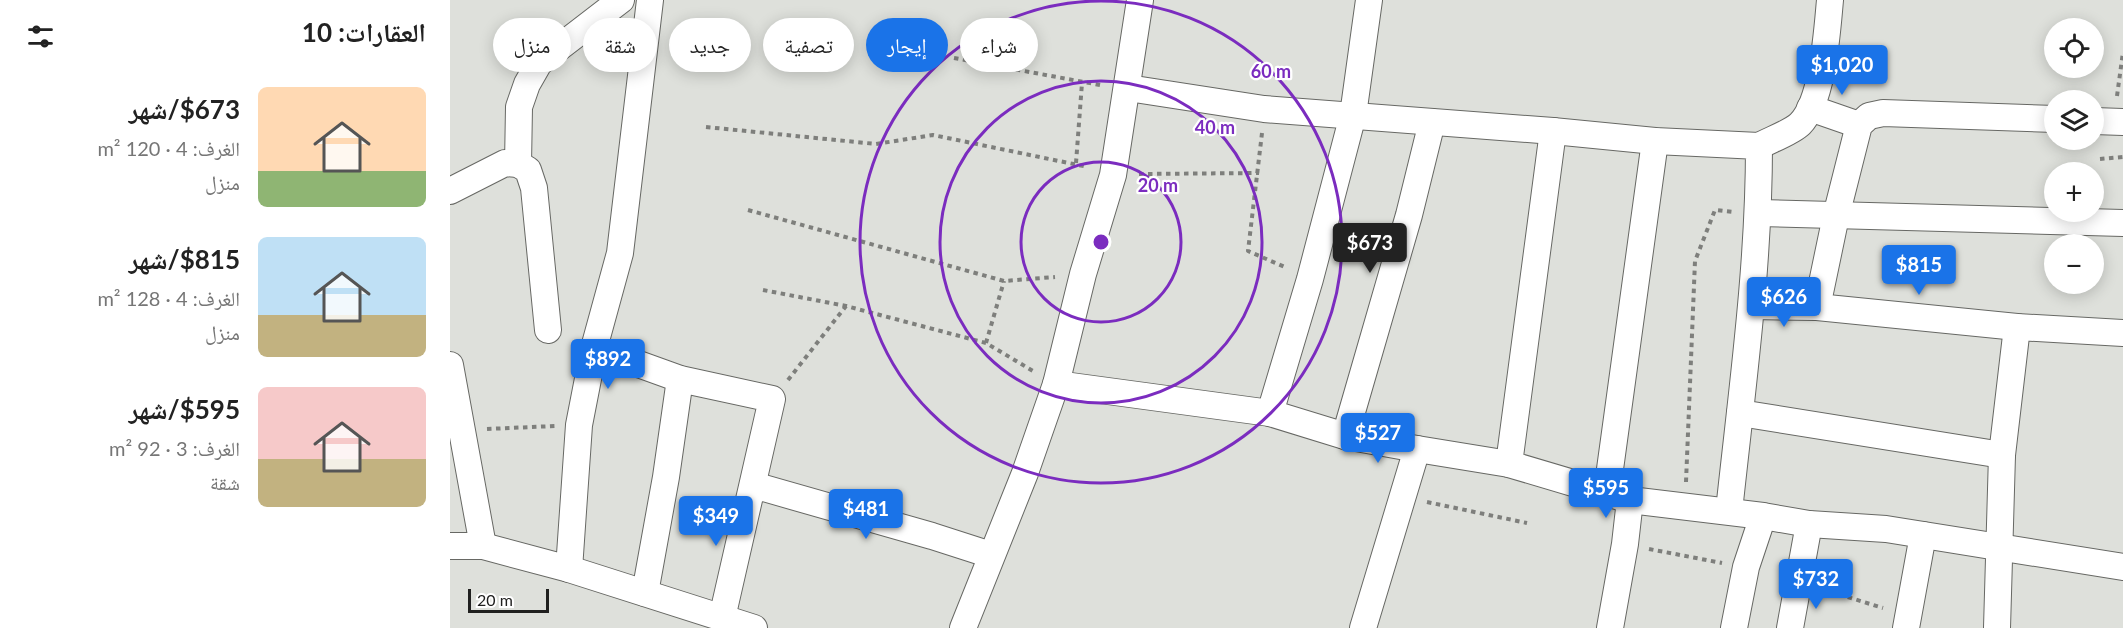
<!DOCTYPE html>
<html lang="ar">
<head>
<meta charset="utf-8">
<style>
  :root { --surface:#fff; --page:#f6f6f6; --text:#222; --muted:#767676; --accent:#1a73e8 }
  body { margin:0; font-family:Lato,"Noto Naskh Arabic",sans-serif; background:var(--page); color:var(--text); direction:rtl; height:100vh; display:flex; flex-direction:column; font-size:22px; white-space:nowrap }
  * { box-sizing:border-box; margin:0 }
  p { font-size:20px; color:var(--muted) }
  .icon { flex:none; width:33px; height:33px; fill:none; stroke:currentColor; stroke-width:2; stroke-linecap:round; stroke-linejoin:round }
  .map { position:relative; flex:1; overflow:hidden; direction:ltr }
  .drawer { display:flex; flex-direction:column; background:var(--surface); width:450px }
  .drawer>* { flex:none }
  .banner { position:absolute; left:18px; top:18px; width:570px; height:54px; direction:rtl; display:flex; gap:12px }
  .tools { position:absolute; left:1594px; top:18px; display:grid; gap:12px }
  .tools a { display:grid; place-items:center; width:60px; height:60px; border-radius:50%; background:var(--surface); box-shadow:0 3px 15px #0003; font-size:30px }
  .scale { position:absolute; left:18px; bottom:15px; width:81px; box-sizing:border-box; padding-left:6px; border:3px solid #20201f; border-top:0; font-size:16px; line-height:21px; white-space:nowrap; color:#20201f; -webkit-text-stroke:4px #fff; paint-order:stroke }
  .price { position:absolute; translate:-50% -51px; padding:0 14px; border-radius:6px; background:var(--accent); color:#fff; font-size:20px; line-height:39px; filter:drop-shadow(0 2px 3px #0008) }
  .price::after { content:''; position:absolute; left:50%; top:36px; width:18px; height:14px; margin-left:-9px; background:inherit; clip-path:polygon(0 0,100% 0,50% 100%) }
  .price.active { background:#222; color:#fff }
  ul { padding:0; list-style:none }
  li { display:flex; align-items:center; gap:18px; height:150px; padding:0 24px }
  li span { display:grid; place-items:center; flex:none; width:168px; height:120px; border-radius:9px; color:#555 }
  li>.icon { margin-inline-start:auto }
  span .icon { width:72px; height:72px; fill:#fffc; stroke-width:1 }
  li b { font-size:26px }
  h2 { display:flex; justify-content:space-between; align-items:center; height:72px; padding:0 24px; font-size:26px }
  .tag { padding:0 21px; border-radius:27px; background:var(--surface); box-shadow:0 3px 15px #0003; font-size:21px; line-height:54px }
  .tag.active { background:var(--accent); color:#fff }
  main { display:flex; flex:1; min-height:0 }
  .map>svg:first-child { display:block }
  .lines { fill:none; stroke-linecap:round; stroke-linejoin:round }
  .minor-casing { stroke:#676864; stroke-width:28 }
  .path { stroke:#7e7f7c; stroke-width:4; stroke-dasharray:4.5 4.5; stroke-linecap:butt }
  .minor { stroke:#fff; stroke-width:26 }
  .ring { fill:none; stroke:#7b2cbf; stroke-width:3 }
  .centre { fill:#7b2cbf; stroke:#fff; stroke-width:3 }
  .ring-label { font-size:18px; text-anchor:middle; font-weight:bold; fill:#7b2cbf; stroke:#fff; stroke-width:4.5; stroke-linejoin:round; paint-order:stroke }
</style>
</head>
<body>
<main>
<div class="map">
<svg width="1673" height="628" viewBox="0 0 1673 628">
  <rect width="100%" height="100%" fill="#dee0db"/>
  <g class="lines">
    <defs>
      <g id="minor">
        <path d="M678,88L814,109L1103,131L1205,141L1309,146C1309,268 1292,389 1279,511"/>
        <polyline points="1360,108 1409,125"/>
        <polyline points="1644,121 1673,122"/>
        <polyline points="1103,131 1059,464 1180,500 1313,516 1359,524 1436,529 1673,567"/>
        <path d="M1309,146C1320,140 1342,132 1350,124C1373,101 1377,32 1380,0"/>
        <polyline points="68,164 69,107 77,84 89,63 171,0"/>
        <polyline points="0,191 55,163 68,164 78,170 84,188 98,330"/>
        <polyline points="1309,213 1673,223"/>
        <polyline points="1302,306 1367,307 1567,327 1673,333"/>
        <polyline points="1367,307 1386,216 1409,125 1419,116 1433,113 1605,119"/>
        <polyline points="144,348 230,379 322,399 272,618"/>
        <polyline points="0,365 33,546"/>
        <polyline points="606,384 820,413 895,436 967,449 913,628"/>
        <polyline points="820,413 860,279 903,115 919,0"/>
        <polyline points="1290,413 1552,455"/>
        <polyline points="895,436 959,215 982,122"/>
        <polyline points="967,449 1059,464"/>
        <polyline points="303,485 482,536 541,555"/>
        <polyline points="1157,491 1205,141"/>
        <polyline points="0,546 33,546 119,569 129,425 144,348 170,253 200,0"/>
        <polyline points="119,569 304,628"/>
        <polyline points="195,593 216,477 230,379"/>
        <polyline points="513,628 575,473 606,384 633,274 663,175 690,0"/>
        <polyline points="1160,628 1175,544 1180,500"/>
        <polyline points="1284,628 1296,567 1313,516"/>
        <polyline points="1340,628 1359,524"/>
        <polyline points="1456,628 1473,535"/>
        <polyline points="1547,628 1552,455 1567,327"/>
      </g>
    </defs>
    <use href="#minor" class="minor-casing"/>
    <g class="path">
      <polyline points="504,58 650,85"/>
      <polyline points="1667,96 1673,52"/>
      <polyline points="256,127 426,144 483,135 638,167"/>
      <polyline points="812,133 798,251 837,268"/>
      <polyline points="1650,159 1673,157"/>
      <polyline points="626,163 632,83"/>
      <polyline points="689,174 809,173"/>
      <polyline points="298,210 554,281 605,277"/>
      <polyline points="313,290 396,306 536,343 583,371"/>
      <polyline points="536,343 554,281"/>
      <polyline points="338,380 396,306"/>
      <polyline points="37,429 105,426"/>
      <polyline points="1236,482 1245,261 1265,210 1283,212"/>
      <polyline points="977,502 1077,523"/>
      <polyline points="1199,549 1272,563"/>
      <polyline points="1372,589 1433,608"/>
    </g>
    <use href="#minor" class="minor"/>
  </g>
  <g class="ring">
    <circle cx="651" cy="242" r="80"/>
    <circle cx="651" cy="242" r="161"/>
    <circle cx="651" cy="242" r="241"/>
  </g>
  <circle cx="651" cy="242" r="9" class="centre"/>
  <g class="ring-label">
    <text x="821" y="78">60 m</text>
    <text x="765" y="134">40 m</text>
    <text x="708" y="192">20 m</text>
  </g>
</svg>
<div class="tools">
<a><svg class="icon" aria-label="locate" viewBox="0 0 24 24"><circle cx="12" cy="12" r="6"/><path d="M12 2v4M12 18v4M2 12h4M18 12h4"/></svg></a>
<a><svg class="icon" aria-label="layers" viewBox="0 0 24 24"><path d="M12 4l9 5-9 5-9-5zM3 14l9 5 9-5"/></svg></a>
<a>+</a>
<a>−</a>
</div>
<div class="scale">20 m</div>
<b class="price" style="left:1392px;top:96px">$1,020</b>
<b class="price active" style="left:920px;top:274px">$673</b>
<b class="price" style="left:1469px;top:296px">$815</b>
<b class="price" style="left:1334px;top:328px">$626</b>
<b class="price" style="left:158px;top:390px">$892</b>
<b class="price" style="left:928px;top:464px">$527</b>
<b class="price" style="left:1156px;top:519px">$595</b>
<b class="price" style="left:416px;top:540px">$481</b>
<b class="price" style="left:266px;top:547px">$349</b>
<b class="price" style="left:1366px;top:610px">$732</b>
<div class="banner">
<a class="tag">شراء</a>
<a class="tag active">إيجار</a>
<a class="tag">تصفية</a>
<a class="tag">جديد</a>
<a class="tag">شقة</a>
<a class="tag">منزل</a>
</div>
</div>
<section class="drawer">
<h2>العقارات: 10<svg class="icon" aria-label="filters" viewBox="0 0 24 24"><path d="M4 7h16M4 17h16"/><circle cx="9" cy="7" r="2"/><circle cx="15" cy="17" r="2"/></svg></h2>
<ul>
<li><span style="background:linear-gradient(#ffd9b3 70%,#8fb573 0)"><svg class="icon" aria-label="home" viewBox="0 0 24 24"><path d="M3 11l9-7 9 7M6 9v11h12V9"/></svg></span><div><b>$673/شهر</b><p>الغرف: 4 · 120 m²</p><p>منزل</p></div></li>
<li><span style="background:linear-gradient(#bfe0f5 65%,#c2b280 0)"><svg class="icon" aria-label="home" viewBox="0 0 24 24"><path d="M3 11l9-7 9 7M6 9v11h12V9"/></svg></span><div><b>$815/شهر</b><p>الغرف: 4 · 128 m²</p><p>منزل</p></div></li>
<li><span style="background:linear-gradient(#f6c9c9 60%,#c2b280 0)"><svg class="icon" aria-label="home" viewBox="0 0 24 24"><path d="M3 11l9-7 9 7M6 9v11h12V9"/></svg></span><div><b>$595/شهر</b><p>الغرف: 3 · 92 m²</p><p>شقة</p></div></li>
</ul>
</section>
</main>
</body>
</html>
